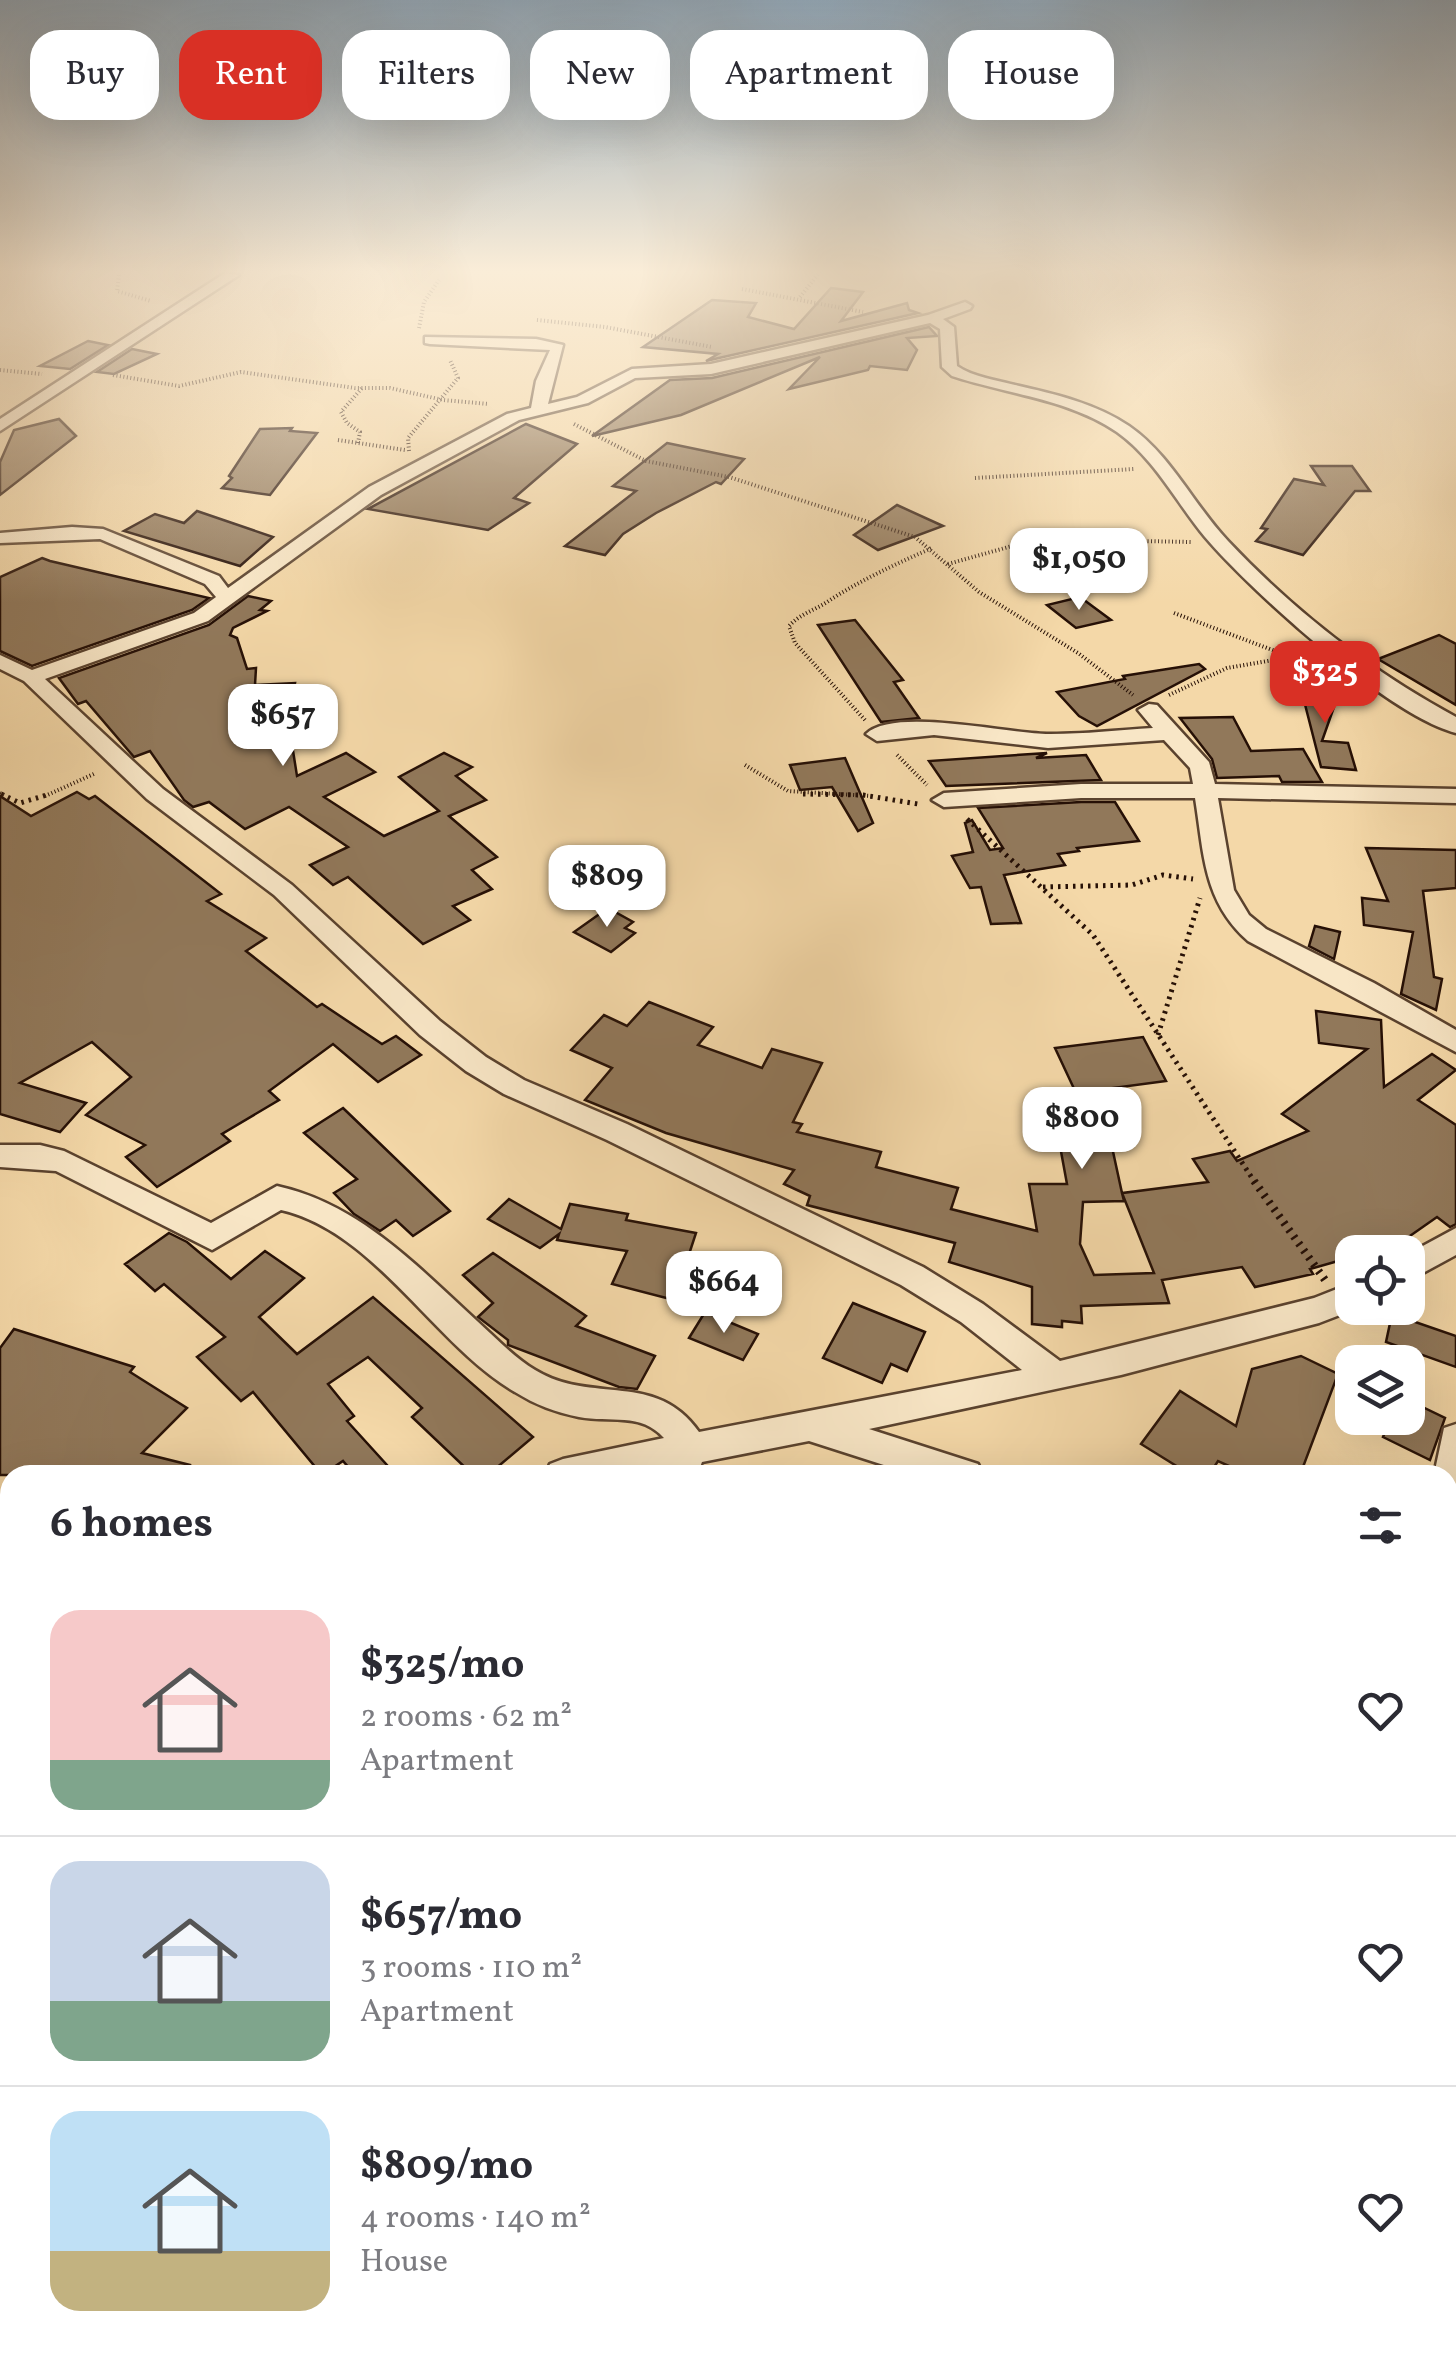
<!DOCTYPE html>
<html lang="en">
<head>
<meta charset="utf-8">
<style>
  :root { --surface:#fff; --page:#f2f2f3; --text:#2b2b33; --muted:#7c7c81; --line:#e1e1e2; --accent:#d93025 }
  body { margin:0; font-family:Vollkorn,serif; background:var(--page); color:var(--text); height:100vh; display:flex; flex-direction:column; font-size:38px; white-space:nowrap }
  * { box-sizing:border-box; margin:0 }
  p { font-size:32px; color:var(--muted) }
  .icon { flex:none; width:55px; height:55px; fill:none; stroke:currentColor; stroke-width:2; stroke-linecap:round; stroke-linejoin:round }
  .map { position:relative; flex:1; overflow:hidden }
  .side { position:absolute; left:0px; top:1465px; width:1458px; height:892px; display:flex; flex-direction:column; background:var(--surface); border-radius:30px 30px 0 0; box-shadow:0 10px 40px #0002 }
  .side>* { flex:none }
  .guide { position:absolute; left:30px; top:30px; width:1398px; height:90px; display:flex; gap:20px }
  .tools { position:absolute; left:1335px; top:1235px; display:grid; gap:20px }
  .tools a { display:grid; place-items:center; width:90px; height:90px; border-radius:20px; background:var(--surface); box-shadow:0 10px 40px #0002; font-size:50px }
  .price { position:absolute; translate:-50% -85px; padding:0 22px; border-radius:20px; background:#fff; color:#222; font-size:32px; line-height:65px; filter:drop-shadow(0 2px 5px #0008) }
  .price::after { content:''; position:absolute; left:50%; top:60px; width:30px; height:22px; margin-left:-15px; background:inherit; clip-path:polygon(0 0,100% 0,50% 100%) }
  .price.selected { background:var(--accent); color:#fff }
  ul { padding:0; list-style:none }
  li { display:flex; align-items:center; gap:30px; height:250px; padding:0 50px }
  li+li { border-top:2px solid var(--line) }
  li span { display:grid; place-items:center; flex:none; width:280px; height:200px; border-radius:30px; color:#555 }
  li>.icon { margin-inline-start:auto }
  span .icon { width:120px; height:120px; fill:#fffc; stroke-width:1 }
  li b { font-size:42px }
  h2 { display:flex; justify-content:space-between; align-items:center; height:120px; padding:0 50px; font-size:42px }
  .chip { padding:0 35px; border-radius:30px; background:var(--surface); box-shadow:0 10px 40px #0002; font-size:35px; line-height:90px }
  .chip.selected { background:var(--accent); color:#fff }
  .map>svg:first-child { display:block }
  .building { fill:#91785a; stroke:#261006; stroke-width:2.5; fill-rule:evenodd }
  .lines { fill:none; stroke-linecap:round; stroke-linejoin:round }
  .minor-casing { stroke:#5a422e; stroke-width:5 }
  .path-far3 { stroke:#261006; stroke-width:4; stroke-dasharray:1 2.5; stroke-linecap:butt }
  .path-far2 { stroke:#261006; stroke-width:5; stroke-dasharray:2.5 5; stroke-linecap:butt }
  .path-far1 { stroke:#261006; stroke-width:8; stroke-dasharray:2.5 6; stroke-linecap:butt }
  .path { stroke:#261006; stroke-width:10; stroke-dasharray:4 8; stroke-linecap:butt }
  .minor { fill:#f8e6c6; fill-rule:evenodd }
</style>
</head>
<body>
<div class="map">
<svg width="1456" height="2356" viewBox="0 0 1456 2356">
  <rect width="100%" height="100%" fill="#f4d8a8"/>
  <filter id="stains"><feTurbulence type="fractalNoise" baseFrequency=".002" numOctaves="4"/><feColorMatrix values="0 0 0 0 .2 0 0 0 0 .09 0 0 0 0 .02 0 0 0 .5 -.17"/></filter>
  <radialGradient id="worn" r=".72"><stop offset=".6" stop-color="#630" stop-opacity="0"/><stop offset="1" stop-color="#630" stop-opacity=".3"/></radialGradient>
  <g class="building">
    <polygon points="831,288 863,292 841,321 907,303 909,310 918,313 710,360 706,361 718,354 643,347 712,300 756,303 748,317 794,329"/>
    <polygon points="929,327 937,336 907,338 917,350 907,370 870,366 868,370 789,389 820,357 681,415 592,436 670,380 712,378"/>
    <polygon points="88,341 108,345 70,369 40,366"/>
    <polygon points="132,349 157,354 114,374 97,372"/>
    <polygon points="59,419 76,436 0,495 0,462 14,430"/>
    <polygon points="526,424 577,444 514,498 529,503 488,530 368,509"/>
    <polygon points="292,428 290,431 317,433 270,495 222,488 232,478 229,476 260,429"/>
    <polygon points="667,443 744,459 721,484 716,482 656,513 623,534 605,555 565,546 636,491 613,486"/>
    <polygon points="1311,466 1352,466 1370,491 1355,491 1303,555 1256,541 1267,529 1261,528 1294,479 1324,485"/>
    <polygon points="897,505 943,526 878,550 854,535"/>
    <polygon points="197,511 273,537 240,566 124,531 155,514 184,523"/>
    <polygon points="42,558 50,561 209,598 192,610 32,666 0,651 0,577"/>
    <polygon points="248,596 271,601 260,610 267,611 233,628 230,635 237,638 247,669 256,668 255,685 295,683 288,719 297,776 346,753 375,772 324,797 384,836 439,811 399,777 444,753 472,767 456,776 486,800 449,816 497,857 472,870 492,889 453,906 470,920 423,944 348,877 333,885 310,865 348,847 289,807 245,829 209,802 193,807 184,800 150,751 134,757 86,701 78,704 59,678 209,625"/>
    <polygon points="1080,597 1111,620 1076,628 1047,605"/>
    <polygon points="855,620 903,680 894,682 919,718 881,722 818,625"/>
    <polygon points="1439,635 1456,644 1456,705 1378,659"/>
    <polygon points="1199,664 1205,669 1097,726 1079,716 1057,692 1125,679 1123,676"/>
    <polygon points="1299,681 1340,690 1322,741 1348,743 1356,770 1321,767"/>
    <polygon points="1233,717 1251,751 1303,749 1322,782 1282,782 1279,776 1217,778 1212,759 1180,718"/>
    <polygon points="1047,753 1036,758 1086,755 1101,780 946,786 929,761"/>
    <polygon points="845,758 873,823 858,831 832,787 800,790 790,765"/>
    <polygon points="77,792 89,799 95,796 221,894 207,901 266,938 246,951 317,1007 322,1004 382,1044 396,1036 421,1055 378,1082 333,1044 269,1091 279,1100 222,1134 230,1141 157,1187 126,1157 145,1145 86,1115 131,1077 92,1042 20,1083 86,1103 60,1132 0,1114 0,796 31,816"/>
    <polygon points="1081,802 1115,802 1139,841 1077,848 1079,851 1058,854 1065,865 1004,875 1021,923 991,924 981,887 970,888 952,856 973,852 965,823 972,820 990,850 1003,848 978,808"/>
    <polygon points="1366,848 1456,850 1456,888 1423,891 1434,977 1442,979 1436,1010 1401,994 1413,932 1364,925 1362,898 1388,901"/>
    <polygon points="608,908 633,922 625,928 635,933 611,952 574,932"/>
    <polygon points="1315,926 1340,932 1334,959 1309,946"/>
    <path d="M649,1002L713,1027L698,1045L762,1068L772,1049L822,1063L793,1122L802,1124L797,1132L881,1152L876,1167L958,1188L951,1209L1037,1231L1029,1184H1067L1060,1146L1112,1147L1122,1193L1208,1182L1193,1159L1230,1151L1237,1161L1308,1131L1282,1114L1367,1049L1319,1043L1316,1011L1381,1020L1384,1087L1432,1054L1456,1070L1418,1100L1456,1125V1224L1450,1227L1437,1217L1387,1252H1352V1257L1310,1269L1313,1274L1255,1287L1242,1267L1162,1280L1169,1303L1081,1306L1082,1323L1062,1321V1327L1032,1324V1287L949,1262L955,1243L807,1205L810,1196L784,1184L794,1170L666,1133L585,1100L612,1068L571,1050L604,1015L627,1026ZM1122,1193L1154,1273L1094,1275L1080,1244L1083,1202L1124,1201Z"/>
    <polygon points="1143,1037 1166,1081 1076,1093 1055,1048"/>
    <polygon points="343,1108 450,1211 413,1236 396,1220 380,1231 354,1214 334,1193 357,1179 304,1133"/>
    <polygon points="509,1199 561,1229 570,1204 628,1214 626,1220 696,1233 674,1300 612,1284 627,1251 557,1240 559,1234 540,1248 488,1219"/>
    <polygon points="169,1233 187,1242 231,1279 265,1251 304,1278 259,1317 297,1354 373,1297 533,1437 488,1475 473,1475 412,1417 422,1408 368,1357 328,1384 354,1416 347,1421 396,1475 355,1475 343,1461 322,1475 253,1392 241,1401 197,1357 225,1337 164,1284 155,1291 125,1264"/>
    <polygon points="493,1253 586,1316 576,1326 655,1356 637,1389 619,1387 508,1345 508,1340 478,1317 493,1303 463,1275"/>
    <polygon points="853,1303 925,1332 907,1371 891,1364 882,1383 823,1358"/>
    <polygon points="705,1312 758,1334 743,1360 689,1338"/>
    <polygon points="1392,1314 1456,1336 1456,1367 1386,1342"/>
    <polygon points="14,1329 134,1367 130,1372 187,1408 142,1453 190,1465 188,1475 0,1475 0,1348"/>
    <polygon points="1301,1356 1338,1374 1300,1475 1249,1475 1218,1461 1209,1475 1191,1475 1141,1444 1180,1391 1236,1426 1252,1369"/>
    <polygon points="1408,1400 1445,1418 1430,1460 1383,1437 1391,1418 1408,1418"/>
  </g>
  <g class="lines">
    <defs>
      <g id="minor">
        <polygon points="225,273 239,275 0,431 0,419"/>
        <path d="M965,302L972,306L970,309L943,319L954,327L957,366C973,377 996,380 1015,385C1054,394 1095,403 1129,426C1171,455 1193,504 1228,541C1294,611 1371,671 1456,717V733C1389,716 1251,591 1205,537C1176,502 1155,459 1117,432C1069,399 1006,394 952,376L942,367L940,329L930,323L711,374L635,378L588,403L519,420L381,495L208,621L45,679L163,789L292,885L440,1021L486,1057L524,1080L627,1124L923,1267L983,1304L1060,1361L1314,1298L1352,1283V1308H1358L1319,1323L1121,1375L869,1429L978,1464L983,1475H915L809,1441L702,1462L697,1475H661L663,1469L637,1475H545L550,1464L563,1459L664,1438C641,1412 610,1423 579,1417C557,1413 534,1404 515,1392C434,1345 376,1232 281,1210L212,1250L56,1171L0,1167V1145H40L64,1151L211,1223L277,1186C359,1204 417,1266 477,1321C495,1337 513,1357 535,1370C592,1405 656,1370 699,1432L1022,1370L961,1322L901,1285L607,1140L504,1094L466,1071L420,1035L274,895L147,799L24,681L0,669V655L32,670L194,613L216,597L205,584L100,539L0,543V533L72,527L103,529L219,576L228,588L369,487L507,414L531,408L536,381L550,350L430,344L425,343V337L536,339L563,345L548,404L577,397L632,369L711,364L928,315Z"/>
        <path d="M1149,704L1157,705L1209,762L1215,784L1456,789V803L1218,798L1234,890L1249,915L1266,929L1374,983L1456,1030V1052L1248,941C1203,901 1204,854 1195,798H1081L944,807L932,800L944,793L1081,784H1193L1190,768L1164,740L1048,748L934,735L877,741L866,734C895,706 1011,735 1051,734C1085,734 1119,730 1153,728L1138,710Z"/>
        <polygon points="1456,1228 1456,1255 1408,1281 1408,1254"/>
        <polygon points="1456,1424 1456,1516 1448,1519 1448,1475 1434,1475 1444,1428"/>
        <polygon points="0,1533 10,1537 10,1573 0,1569"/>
        <polygon points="1448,1573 1456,1576 1456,1612 1448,1609"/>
        <polygon points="10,1590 10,1626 0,1627 0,1591"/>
        <rect x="0" y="2017" width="10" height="46"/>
        <polygon points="299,2348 351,2348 352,2356 300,2356"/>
        <polygon points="1157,2348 1209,2348 1206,2356 1154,2356"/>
      </g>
    </defs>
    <use href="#minor" class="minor-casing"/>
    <g class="path-far3">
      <polyline points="119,275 117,291 151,301"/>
      <polyline points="742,289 863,312"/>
      <polyline points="800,297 819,273"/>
      <polyline points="537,320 605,327 712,347"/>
      <polyline points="419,328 424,302 439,280"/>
      <polyline points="0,370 42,374"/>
      <polyline points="113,375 179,386 241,372 355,388 390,388 443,400 489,404"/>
      <polyline points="574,424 646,461 729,477 915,537 979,592 1078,653 1133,695"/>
      <polyline points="338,440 405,450"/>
      <polyline points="358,443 360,432 347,423 341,412 362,388"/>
      <polyline points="409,451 408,438 458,378 450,360"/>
      <polyline points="975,478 1134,469"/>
      <polyline points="948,564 1037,539 1192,542"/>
      <polyline points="1174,613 1291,657 1313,661"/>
      <polyline points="1169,695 1227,668 1291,657"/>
      <path d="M865,720L795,643L789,626C801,613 816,610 830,600C863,579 896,564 932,548"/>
      <polyline points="897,755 927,785"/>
      <polyline points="745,765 788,791 872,796"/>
      <polyline points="0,793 6,796"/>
      <polyline points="45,796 96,773"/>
    </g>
    <g class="path-far2">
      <polyline points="1,794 20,803 50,794"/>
      <polyline points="803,794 863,795 918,804"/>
      <polyline points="967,819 1093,935 1256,1184"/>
      <polyline points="1043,887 1132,885 1163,875 1193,879"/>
      <polyline points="1158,1035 1200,898"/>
    </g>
    <polyline class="path-far1" points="1254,1181 1325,1280"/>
    <polyline class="path" points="1016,2348 1022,2356"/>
    <use href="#minor" class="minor"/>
  </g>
  <linearGradient id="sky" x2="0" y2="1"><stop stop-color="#91a7b8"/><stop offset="0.45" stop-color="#faedd8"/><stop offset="1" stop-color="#faedd8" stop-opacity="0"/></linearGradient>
  <rect width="1456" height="603" fill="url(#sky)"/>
  <rect width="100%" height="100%" filter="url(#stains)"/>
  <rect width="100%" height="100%" fill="url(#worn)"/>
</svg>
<div class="tools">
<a><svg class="icon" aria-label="locate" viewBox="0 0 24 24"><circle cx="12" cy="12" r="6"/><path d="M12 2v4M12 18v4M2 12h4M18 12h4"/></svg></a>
<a><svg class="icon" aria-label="layers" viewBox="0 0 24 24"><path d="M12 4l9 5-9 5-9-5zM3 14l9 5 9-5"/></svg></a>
</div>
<b class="price" style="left:1079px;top:613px">$1,050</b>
<b class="price selected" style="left:1325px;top:726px">$325</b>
<b class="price" style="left:283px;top:769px">$657</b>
<b class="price" style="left:607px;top:930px">$809</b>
<b class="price" style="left:1082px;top:1172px">$800</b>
<b class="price" style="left:724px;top:1336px">$664</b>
<div class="guide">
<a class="chip">Buy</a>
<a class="chip selected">Rent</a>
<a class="chip">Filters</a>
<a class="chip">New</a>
<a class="chip">Apartment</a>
<a class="chip">House</a>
</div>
<section class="side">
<h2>6 homes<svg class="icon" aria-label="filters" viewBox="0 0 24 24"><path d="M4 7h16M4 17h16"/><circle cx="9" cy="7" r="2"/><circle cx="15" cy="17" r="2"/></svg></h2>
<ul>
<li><span style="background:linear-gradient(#f6c9c9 75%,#7fa58c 0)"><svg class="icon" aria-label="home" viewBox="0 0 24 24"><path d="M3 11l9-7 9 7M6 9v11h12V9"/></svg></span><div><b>$325/mo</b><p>2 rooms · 62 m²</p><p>Apartment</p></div><svg class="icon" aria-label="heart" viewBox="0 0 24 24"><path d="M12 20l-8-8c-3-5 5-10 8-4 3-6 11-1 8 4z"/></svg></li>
<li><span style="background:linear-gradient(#c9d6e8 70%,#7fa58c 0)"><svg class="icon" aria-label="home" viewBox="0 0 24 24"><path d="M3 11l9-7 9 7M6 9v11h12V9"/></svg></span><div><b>$657/mo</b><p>3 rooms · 110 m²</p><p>Apartment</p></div><svg class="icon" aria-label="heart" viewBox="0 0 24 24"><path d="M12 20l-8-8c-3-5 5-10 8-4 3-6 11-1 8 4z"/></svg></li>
<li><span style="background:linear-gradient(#bfe0f5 70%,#c2b280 0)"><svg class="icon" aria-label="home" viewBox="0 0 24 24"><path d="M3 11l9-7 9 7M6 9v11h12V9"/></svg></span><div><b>$809/mo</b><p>4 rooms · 140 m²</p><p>House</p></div><svg class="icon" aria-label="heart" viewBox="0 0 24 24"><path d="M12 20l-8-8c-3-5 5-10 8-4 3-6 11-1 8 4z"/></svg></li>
</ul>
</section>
</div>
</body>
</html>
